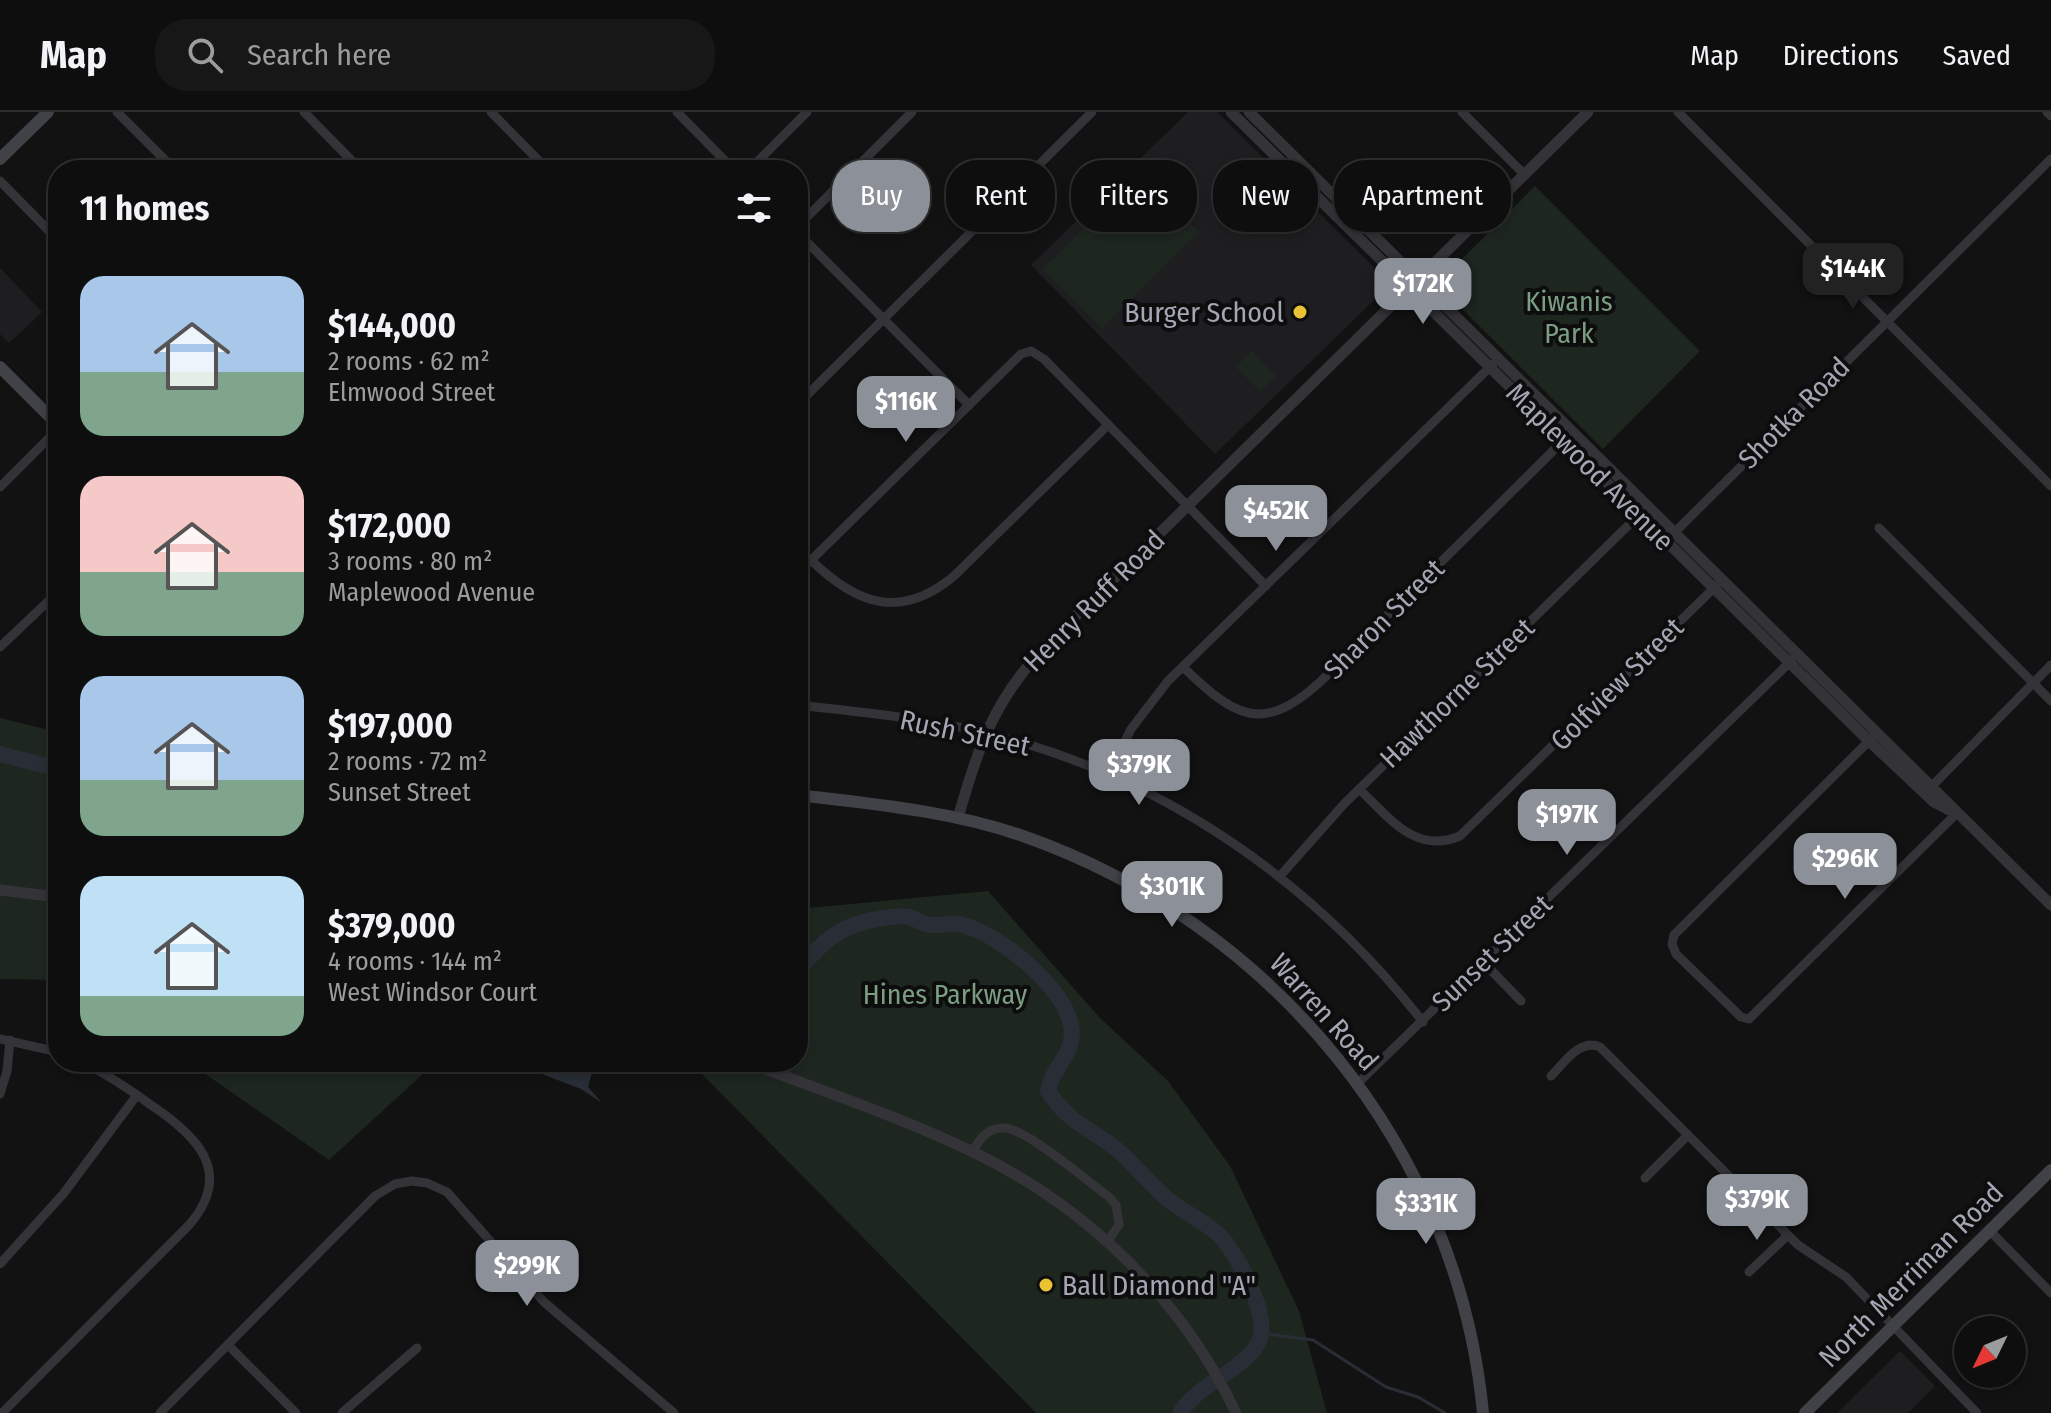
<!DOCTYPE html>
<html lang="en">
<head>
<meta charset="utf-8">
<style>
  :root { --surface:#0e0e0e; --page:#171717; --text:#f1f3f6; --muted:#9b9c9e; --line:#2e2e2e; --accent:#8c9099 }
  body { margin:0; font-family:"Fira Sans Condensed",sans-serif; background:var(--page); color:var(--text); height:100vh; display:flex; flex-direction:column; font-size:30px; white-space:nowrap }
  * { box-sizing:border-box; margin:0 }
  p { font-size:26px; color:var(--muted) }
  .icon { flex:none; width:44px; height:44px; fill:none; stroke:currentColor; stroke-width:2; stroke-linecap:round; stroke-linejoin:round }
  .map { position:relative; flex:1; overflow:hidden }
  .details { position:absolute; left:48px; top:48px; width:760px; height:912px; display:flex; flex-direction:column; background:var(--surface); border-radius:32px; box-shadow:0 4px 12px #0003,0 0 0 2px var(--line) }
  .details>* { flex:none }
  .banner { position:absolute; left:832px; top:48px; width:760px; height:72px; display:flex; gap:16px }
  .needle { width:52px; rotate:227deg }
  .tools { position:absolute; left:1954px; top:1204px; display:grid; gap:16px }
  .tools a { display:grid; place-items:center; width:72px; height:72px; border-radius:50%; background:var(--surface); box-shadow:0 4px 12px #0003,0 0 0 2px var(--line); font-size:40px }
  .price { position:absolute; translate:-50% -68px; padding:0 18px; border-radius:16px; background:var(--accent); color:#fff; font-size:26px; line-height:52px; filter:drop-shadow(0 2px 4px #0008) }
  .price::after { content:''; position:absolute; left:50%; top:48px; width:24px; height:18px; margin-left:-12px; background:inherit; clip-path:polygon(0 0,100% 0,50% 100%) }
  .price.selected { background:#222; color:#fff }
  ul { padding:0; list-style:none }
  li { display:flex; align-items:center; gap:24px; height:200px; padding:0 32px }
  li span { display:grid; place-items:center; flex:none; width:224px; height:160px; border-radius:24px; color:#555 }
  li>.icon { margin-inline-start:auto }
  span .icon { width:96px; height:96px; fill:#fffc; stroke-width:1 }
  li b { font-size:34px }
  h2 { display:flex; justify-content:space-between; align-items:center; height:96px; padding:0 32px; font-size:34px }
  .chip { padding:0 28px; border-radius:32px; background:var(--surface); box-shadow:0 4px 12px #0003,0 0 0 2px var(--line); font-size:28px; line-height:72px }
  .chip.selected { background:var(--accent); color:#fff }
  header { display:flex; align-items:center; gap:48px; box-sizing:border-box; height:112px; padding:0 40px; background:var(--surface); border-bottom:2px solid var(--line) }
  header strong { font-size:38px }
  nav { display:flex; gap:44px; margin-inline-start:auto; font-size:28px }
  .search { width:560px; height:72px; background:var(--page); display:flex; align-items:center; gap:20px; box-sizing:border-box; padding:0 28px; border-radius:32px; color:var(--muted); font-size:30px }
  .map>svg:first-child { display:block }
  .built { fill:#1e1e20 }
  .green { fill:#1e2620 }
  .water { fill:#292e36 }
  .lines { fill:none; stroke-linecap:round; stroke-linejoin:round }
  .stream { stroke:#292e36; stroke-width:3 }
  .river { stroke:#292e36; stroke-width:16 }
  .minor { stroke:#333338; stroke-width:9 }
  .tertiary { stroke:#333338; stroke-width:11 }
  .secondary { stroke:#414248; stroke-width:12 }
  .poi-dot { fill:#e9c334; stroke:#0d0d0e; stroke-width:3 }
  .labels { text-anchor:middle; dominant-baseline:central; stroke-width:8; stroke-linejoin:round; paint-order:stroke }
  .park-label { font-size:28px; fill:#7b9e82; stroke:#0d0d0e }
  .poi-label { font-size:28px; fill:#a4a6b3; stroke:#0d0d0e; text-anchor:end }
  .street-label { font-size:28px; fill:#a4a6b3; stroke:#0d0d0e }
</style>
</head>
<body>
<header>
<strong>Map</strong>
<div class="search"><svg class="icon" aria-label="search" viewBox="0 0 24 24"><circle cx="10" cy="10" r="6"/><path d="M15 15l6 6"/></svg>Search here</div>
<nav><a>Map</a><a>Directions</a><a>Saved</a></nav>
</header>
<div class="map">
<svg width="2051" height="1301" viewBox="0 0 2051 1301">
  <rect width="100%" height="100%" fill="#121213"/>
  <g class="built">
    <polygon points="1188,0 1217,0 1391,172 1215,342 1031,153"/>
    <polygon points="0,156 42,200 9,231 0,222"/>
    <polygon points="1900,1239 1935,1274 1908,1301 1837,1301"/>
  </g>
  <g class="green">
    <polygon points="1140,61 1199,120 1102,216 1043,157"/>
    <polygon points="1535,74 1700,239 1603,337 1437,172"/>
    <polygon points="1251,239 1276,264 1261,280 1236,255"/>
    <polygon points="0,606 58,620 58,868 0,867"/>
    <polygon points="988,779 1100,906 1168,969 1230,1054 1299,1199 1327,1301 1036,1301 690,950 798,950 798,797"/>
    <polygon points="188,950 436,950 329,1048"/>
  </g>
  <polygon class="water" points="535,950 595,950 588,975 602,991 581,977 542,962"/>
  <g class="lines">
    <polyline class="stream" points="1261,1221 1313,1228 1386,1275 1418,1285 1445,1301"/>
    <g class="river">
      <polyline points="0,642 58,657"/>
      <path d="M798,857C813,842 829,823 849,815C864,809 894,802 909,805C915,806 920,811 926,812C938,815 951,810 963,813C1000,823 1063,874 1071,913C1077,941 1052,954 1048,979C1072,1015 1092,1016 1121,1041C1139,1057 1154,1078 1174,1092C1189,1103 1211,1113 1223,1127C1240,1148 1273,1208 1257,1233C1238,1262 1199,1271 1180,1301"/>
    </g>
    <g class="minor">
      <polyline points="117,0 175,58"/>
      <polyline points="304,0 361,58"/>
      <polyline points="491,0 548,58"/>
      <polyline points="677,0 734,58"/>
      <polyline points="1462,0 1524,62"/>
      <polyline points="1678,0 2051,374"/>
      <polyline points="2047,0 2051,4"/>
      <polyline points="749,58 807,0"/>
      <polyline points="0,69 58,128"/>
      <polyline points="798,114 912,0"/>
      <polyline points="798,121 969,293"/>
      <polyline points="798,292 1092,0"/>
      <polyline points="0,375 58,317"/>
      <polyline points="1879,416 2051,589"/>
      <polyline points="1675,420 2051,47"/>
      <path d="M811,448C856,492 900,509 954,464L1108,313"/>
      <polyline points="798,461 1021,242 1031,239 1044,247 1266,474"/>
      <polyline points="0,535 58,480"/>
      <path d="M1183,555C1233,603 1261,624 1320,570L1567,325"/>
      <path d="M798,593C866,601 936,607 1002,625C1171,670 1316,773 1423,910"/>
      <polyline points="1874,624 1674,823 1672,832 1676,842 1741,905 1749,907 1956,702"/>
      <polyline points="1109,662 1131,617 1168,569 1493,252"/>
      <polyline points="1932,674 2051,553"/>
      <path d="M1359,677C1389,705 1415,743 1460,724L1717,473"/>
      <polyline points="1280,764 1344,692 1648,394"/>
      <polyline points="1483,850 1521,889"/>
      <polyline points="0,927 58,940"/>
      <path d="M1551,964C1564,951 1580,926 1600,935L1798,1133L1846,1165L1977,1301"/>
      <polyline points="1358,971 1792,548"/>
      <polyline points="0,982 7,959 10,928"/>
      <path d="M973,1040C979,1026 989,1015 1005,1016C1026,1017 1089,1070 1109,1085L1116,1093L1119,1113L1107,1130"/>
      <polyline points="1645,1066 1688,1023"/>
      <polyline points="1990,1119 2051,1181"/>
      <polyline points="0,1152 64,1081 137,983"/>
      <polyline points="1749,1160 1788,1123"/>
      <polyline points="228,1233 296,1301"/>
      <path d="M2,1301L189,1113C235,1060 196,1023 151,993C129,977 107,962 82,950"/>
      <polyline points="160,1301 375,1084 395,1072 412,1069 427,1071 447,1080 544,1190 674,1301"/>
      <polyline points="342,1301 417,1236"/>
    </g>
    <g class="tertiary">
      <polyline points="1231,0 1869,629 1934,690 1949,698"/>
      <polyline points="1249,0 2051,793"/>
      <path d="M958,706C978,635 993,591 1044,535L1588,0"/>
      <polyline points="0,778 58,785"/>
      <path d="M747,950C822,979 901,1005 973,1040C1086,1094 1183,1188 1236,1301"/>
    </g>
    <g class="secondary">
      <polyline points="0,47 48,0"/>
      <polyline points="0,255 58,313"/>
      <path d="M798,683C874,692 951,699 1023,724C1272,811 1458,1036 1483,1301"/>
      <polyline points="1805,1301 2051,1058"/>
    </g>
  </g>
  <g class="poi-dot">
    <circle cx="1300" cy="200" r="8"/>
    <circle cx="1046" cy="1173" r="8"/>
  </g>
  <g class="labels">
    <g class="park-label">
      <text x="1569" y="189">Kiwanis<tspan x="1569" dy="32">Park</tspan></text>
      <text x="945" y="882">Hines Parkway</text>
    </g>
    <g class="poi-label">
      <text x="1284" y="200">Burger School</text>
      <text x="1062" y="1173" text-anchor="start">Ball Diamond "A"</text>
    </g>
    <g class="street-label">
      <text transform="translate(1794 301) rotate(-45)">Shotka Road</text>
      <text transform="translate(1590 355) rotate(45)">Maplewood Avenue</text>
      <text transform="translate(1094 489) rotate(-45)">Henry Ruff Road</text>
      <text transform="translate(1384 507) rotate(-45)">Sharon Street</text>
      <text transform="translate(1617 572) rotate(-45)">Golfview Street</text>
      <text transform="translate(1457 581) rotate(-44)">Hawthorne Street</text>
      <text transform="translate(965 621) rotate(12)">Rush Street</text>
      <text transform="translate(1492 841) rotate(-44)">Sunset Street</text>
      <text transform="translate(1324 900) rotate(48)">Warren Road</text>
      <text transform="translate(1911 1163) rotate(-45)">North Merriman Road</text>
    </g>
  </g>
</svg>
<div class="tools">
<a><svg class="needle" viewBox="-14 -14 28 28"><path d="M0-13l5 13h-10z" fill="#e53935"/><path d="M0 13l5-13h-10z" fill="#9b9c9e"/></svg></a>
</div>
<b class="price selected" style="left:1853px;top:199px">$144K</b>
<b class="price" style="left:1423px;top:214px">$172K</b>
<b class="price" style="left:906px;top:332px">$116K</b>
<b class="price" style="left:1276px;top:441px">$452K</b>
<b class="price" style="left:1139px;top:695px">$379K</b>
<b class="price" style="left:1567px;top:745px">$197K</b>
<b class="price" style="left:1845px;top:789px">$296K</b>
<b class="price" style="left:1172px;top:817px">$301K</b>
<b class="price" style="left:1757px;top:1130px">$379K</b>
<b class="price" style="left:1426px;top:1134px">$331K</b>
<b class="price" style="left:527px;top:1196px">$299K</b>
<div class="banner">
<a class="chip selected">Buy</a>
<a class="chip">Rent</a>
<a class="chip">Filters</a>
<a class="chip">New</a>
<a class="chip">Apartment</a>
</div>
<section class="details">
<h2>11 homes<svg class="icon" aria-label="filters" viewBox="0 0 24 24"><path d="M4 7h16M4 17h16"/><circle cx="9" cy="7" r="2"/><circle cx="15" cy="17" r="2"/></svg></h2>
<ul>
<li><span style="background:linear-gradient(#a9c7e8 60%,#7fa58c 0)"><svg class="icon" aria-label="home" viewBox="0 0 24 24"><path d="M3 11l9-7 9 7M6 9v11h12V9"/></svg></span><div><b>$144,000</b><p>2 rooms · 62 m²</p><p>Elmwood Street</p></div></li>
<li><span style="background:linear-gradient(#f6c9c9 60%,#7fa58c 0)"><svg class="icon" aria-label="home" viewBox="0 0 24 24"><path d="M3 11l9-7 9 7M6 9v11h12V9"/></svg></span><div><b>$172,000</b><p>3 rooms · 80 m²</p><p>Maplewood Avenue</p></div></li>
<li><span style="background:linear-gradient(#a9c7e8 65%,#7fa58c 0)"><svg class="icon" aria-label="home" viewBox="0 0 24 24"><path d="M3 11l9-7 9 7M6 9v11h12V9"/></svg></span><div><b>$197,000</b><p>2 rooms · 72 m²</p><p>Sunset Street</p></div></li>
<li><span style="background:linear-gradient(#bfe0f5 75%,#7fa58c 0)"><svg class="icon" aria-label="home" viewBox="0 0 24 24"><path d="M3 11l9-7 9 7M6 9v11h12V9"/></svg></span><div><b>$379,000</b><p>4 rooms · 144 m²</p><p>West Windsor Court</p></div></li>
</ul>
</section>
</div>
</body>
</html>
